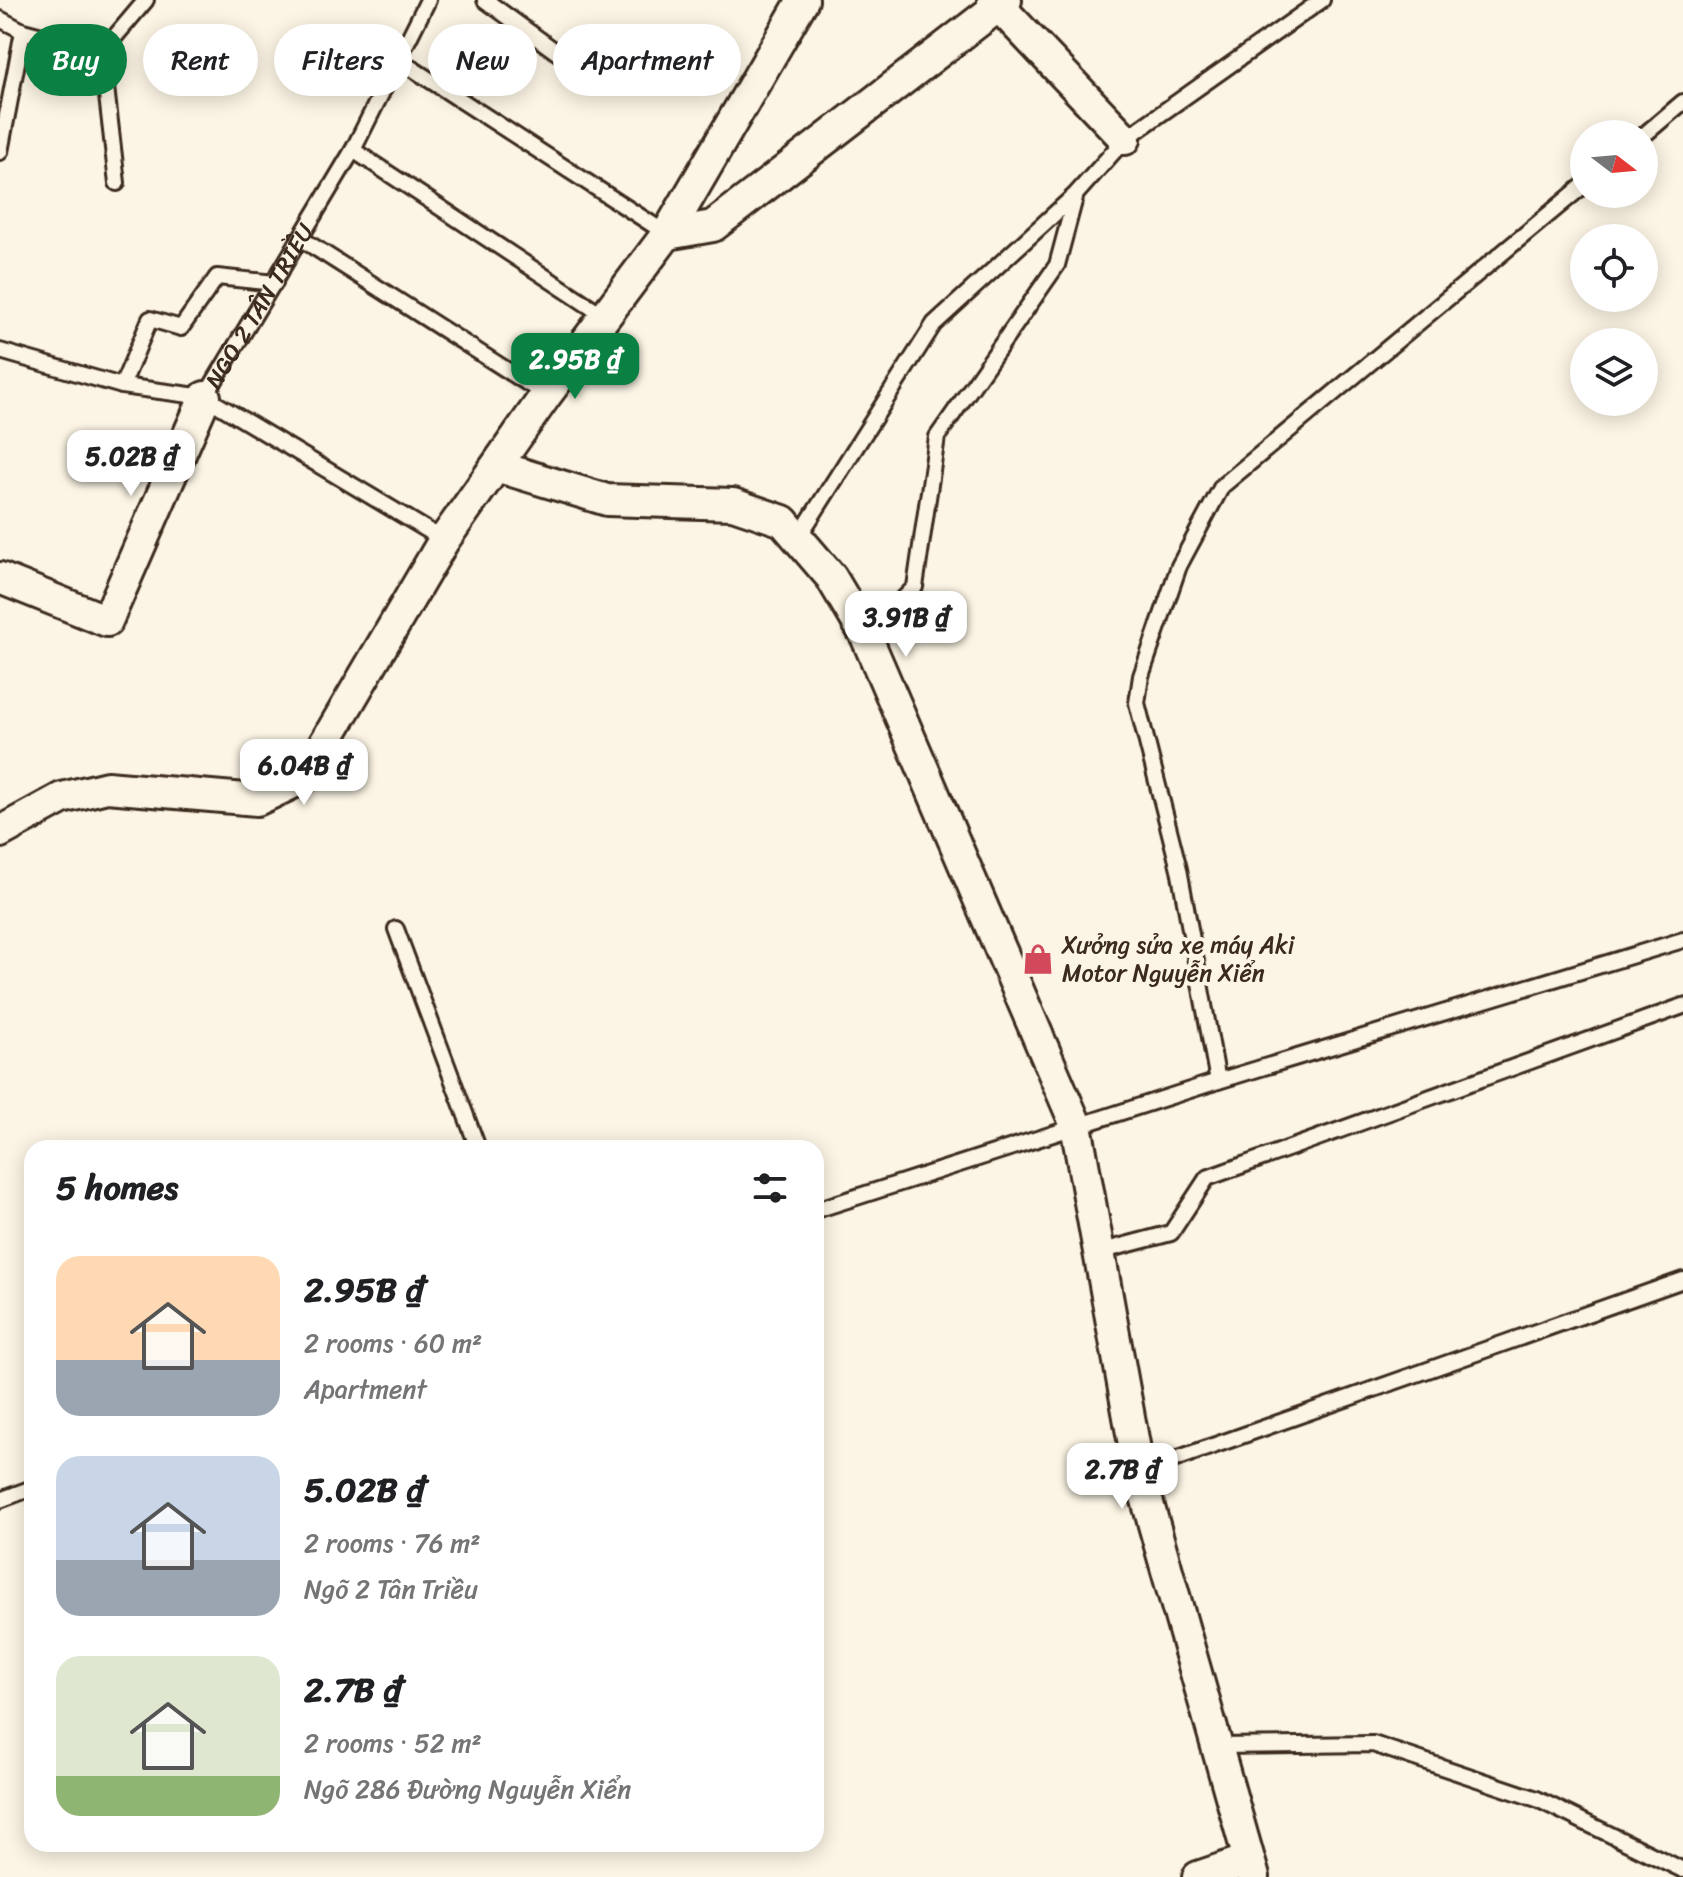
<!DOCTYPE html>
<html lang="en">
<head>
<meta charset="utf-8">
<style>
  :root { --surface:#fff; --page:#f2f2f2; --text:#202124; --muted:#757577; --accent:#0b8043 }
  body { margin:0; font-family:Sriracha,sans-serif; background:var(--page); color:var(--text); height:100vh; display:flex; flex-direction:column; font-size:30px; white-space:nowrap }
  * { box-sizing:border-box; margin:0 }
  p { font-size:26px; color:var(--muted) }
  .icon { flex:none; width:44px; height:44px; fill:none; stroke:currentColor; stroke-width:2; stroke-linecap:round; stroke-linejoin:round }
  .map { position:relative; flex:1; overflow:hidden }
  .drawer { position:absolute; left:24px; top:1140px; width:800px; height:712px; display:flex; flex-direction:column; background:var(--surface); border-radius:24px; box-shadow:0 4px 20px #0003 }
  .drawer>* { flex:none }
  .hud { position:absolute; left:24px; top:24px; width:800px; height:72px; display:flex; gap:16px }
  .needle { width:52px; rotate:106deg }
  .buttons { position:absolute; left:1570px; top:120px; display:grid; gap:16px }
  .buttons a { display:grid; place-items:center; width:88px; height:88px; border-radius:50%; background:var(--surface); box-shadow:0 4px 20px #0003; font-size:40px }
  .price { position:absolute; translate:-50% -68px; padding:0 18px; border-radius:16px; background:#fff; color:#222; font-size:26px; line-height:52px; filter:drop-shadow(0 2px 4px #0008) }
  .price::after { content:''; position:absolute; left:50%; top:48px; width:24px; height:18px; margin-left:-12px; background:inherit; clip-path:polygon(0 0,100% 0,50% 100%) }
  .price.on { background:var(--accent); color:#fff }
  ul { padding:0; list-style:none }
  li { display:flex; align-items:center; gap:24px; height:200px; padding:0 32px }
  li span { display:grid; place-items:center; flex:none; width:224px; height:160px; border-radius:24px; color:#555 }
  li>.icon { margin-inline-start:auto }
  span .icon { width:96px; height:96px; fill:#fffc; stroke-width:1 }
  li b { font-size:34px }
  h2 { display:flex; justify-content:space-between; align-items:center; height:96px; padding:0 32px; font-size:34px }
  .pill { padding:0 28px; border-radius:36px; background:var(--surface); box-shadow:0 4px 20px #0003; font-size:28px; line-height:72px }
  .pill.on { background:var(--accent); color:#fff }
  .map>svg:first-child { display:block }
  .lines { fill:none; stroke-linecap:round; stroke-linejoin:round }
  .service-casing { stroke:#3b2a1e; stroke-width:20 }
  .minor-casing { stroke:#3b2a1e; stroke-width:36 }
  .service { stroke:#fcf5e5; stroke-width:14 }
  .minor { stroke:#fcf5e5; stroke-width:30 }
  .labels { text-anchor:middle; dominant-baseline:central; stroke-width:8; stroke-linejoin:round; paint-order:stroke }
  .street-label { font-size:24px; fill:#3b2a1e; stroke:#fcf5e5 }
  .poi-label { font-size:24px; fill:#3b2a1e; stroke:#fcf5e5; text-anchor:start }
</style>
</head>
<body>
<div class="map">
<svg width="1683" height="1877" viewBox="0 0 1683 1877">
  <rect width="100%" height="100%" fill="#fcf5e5"/>
  <filter id="ink" filterUnits="userSpaceOnUse"><feTurbulence type="fractalNoise" baseFrequency=".0125" numOctaves="2"/><feDisplacementMap in="SourceGraphic" scale="16" xChannelSelector="R" yChannelSelector="G"/><feConvolveMatrix kernelMatrix="1 2 1 2 8 2 1 2 1" color-interpolation-filters="sRGB"/></filter>
  <g filter="url(#ink)">
    <g class="lines">
      <defs>
        <g id="service">
          <polyline points="485,0 584,72"/>
          <polyline points="0,19 23,31 102,52"/>
          <polyline points="399,60 667,234"/>
          <polyline points="1644,135 1683,102"/>
          <polyline points="353,150 606,317"/>
          <polyline points="0,152 23,31"/>
          <polyline points="117,183 102,52 146,0"/>
          <polyline points="300,238 546,395"/>
          <polyline points="0,351 122,386 150,319 181,328 217,277 275,283"/>
          <polyline points="122,386 205,397 444,540"/>
          <path id="s1" d="M205,397L353,150L428,0"/>
          <polyline points="798,538 934,324 1074,196"/>
          <polyline points="866,636 915,587 937,437 1057,265 1076,194 1125,139 1322,0"/>
          <polyline points="396,929 478,1148"/>
          <polyline points="1218,1081 1179,869 1137,703 1141,676 1179,566 1222,486 1584,185"/>
          <polyline points="816,1210 1218,1081 1683,940"/>
          <polyline points="1099,1252 1171,1233 1207,1178 1683,1006"/>
          <polyline points="1139,1472 1683,1280"/>
          <polyline points="0,1500 32,1488"/>
          <polyline points="1217,1746 1373,1744 1537,1799 1683,1870"/>
        </g>
        <g id="minor">
          <polyline points="993,0 1125,139"/>
          <polyline points="667,234 713,226 1006,0"/>
          <polyline points="499,467 607,500 733,504 783,521 831,577 866,636 1076,1125 1139,1472 1254,1877"/>
          <polyline points="0,578 107,621 205,397"/>
          <polyline points="0,832 62,798 107,787 257,800 305,777 444,540 546,395 667,234 803,0"/>
          <polyline points="1198,1877 1248,1860"/>
        </g>
      </defs>
      <use href="#service" class="service-casing"/>
      <use href="#minor" class="minor-casing"/>
      <use href="#service" class="service"/>
      <use href="#minor" class="minor"/>
    </g>
  </g>
  <defs>
    <symbol id="shop-bare" viewBox="-9 -9 18 18"><path d="M-5-2.5h2.3a2.7 3.5 0 0 1 5.4 0H5L5.5 6h-11ZM-1.5-2.5h3a1.5 2.3 0 0 0-3 0Z" fill="#d1495b" stroke="#fcf5e5" stroke-width="2.5" paint-order="stroke"/></symbol>
  </defs>
  <g fill-rule="evenodd">
    <use href="#shop-bare" x="1016" y="937" width="44" height="44"/>
  </g>
  <g class="labels">
    <g class="street-label">
      <text stroke="none"><textPath href="#s1" startOffset="106">NGÕ 2 TÂN TRIỀU</textPath></text>
    </g>
    <g class="poi-label">
      <text x="1062" y="945">Xưởng sửa xe máy Aki<tspan x="1062" dy="28">Motor Nguyễn Xiển</tspan></text>
    </g>
  </g>
</svg>
<div class="buttons">
<a><svg class="needle" viewBox="-14 -14 28 28"><path d="M0-13l5 13h-10z" fill="#e53935"/><path d="M0 13l5-13h-10z" fill="#757577"/></svg></a>
<a><svg class="icon" aria-label="locate" viewBox="0 0 24 24"><circle cx="12" cy="12" r="6"/><path d="M12 2v4M12 18v4M2 12h4M18 12h4"/></svg></a>
<a><svg class="icon" aria-label="layers" viewBox="0 0 24 24"><path d="M12 4l9 5-9 5-9-5zM3 14l9 5 9-5"/></svg></a>
</div>
<b class="price on" style="left:575px;top:401px">2.95B ₫</b>
<b class="price" style="left:131px;top:498px">5.02B ₫</b>
<b class="price" style="left:906px;top:659px">3.91B ₫</b>
<b class="price" style="left:304px;top:807px">6.04B ₫</b>
<b class="price" style="left:1122px;top:1511px">2.7B ₫</b>
<div class="hud">
<a class="pill on">Buy</a>
<a class="pill">Rent</a>
<a class="pill">Filters</a>
<a class="pill">New</a>
<a class="pill">Apartment</a>
</div>
<section class="drawer">
<h2>5 homes<svg class="icon" aria-label="filters" viewBox="0 0 24 24"><path d="M4 7h16M4 17h16"/><circle cx="9" cy="7" r="2"/><circle cx="15" cy="17" r="2"/></svg></h2>
<ul>
<li><span style="background:linear-gradient(#ffd9b3 65%,#9aa5b1 0)"><svg class="icon" aria-label="home" viewBox="0 0 24 24"><path d="M3 11l9-7 9 7M6 9v11h12V9"/></svg></span><div><b>2.95B ₫</b><p>2 rooms · 60 m²</p><p>Apartment</p></div></li>
<li><span style="background:linear-gradient(#c9d6e8 65%,#9aa5b1 0)"><svg class="icon" aria-label="home" viewBox="0 0 24 24"><path d="M3 11l9-7 9 7M6 9v11h12V9"/></svg></span><div><b>5.02B ₫</b><p>2 rooms · 76 m²</p><p>Ngõ 2 Tân Triều</p></div></li>
<li><span style="background:linear-gradient(#dfe7d0 75%,#8fb573 0)"><svg class="icon" aria-label="home" viewBox="0 0 24 24"><path d="M3 11l9-7 9 7M6 9v11h12V9"/></svg></span><div><b>2.7B ₫</b><p>2 rooms · 52 m²</p><p>Ngõ 286 Đường Nguyễn Xiển</p></div></li>
</ul>
</section>
</div>
</body>
</html>
